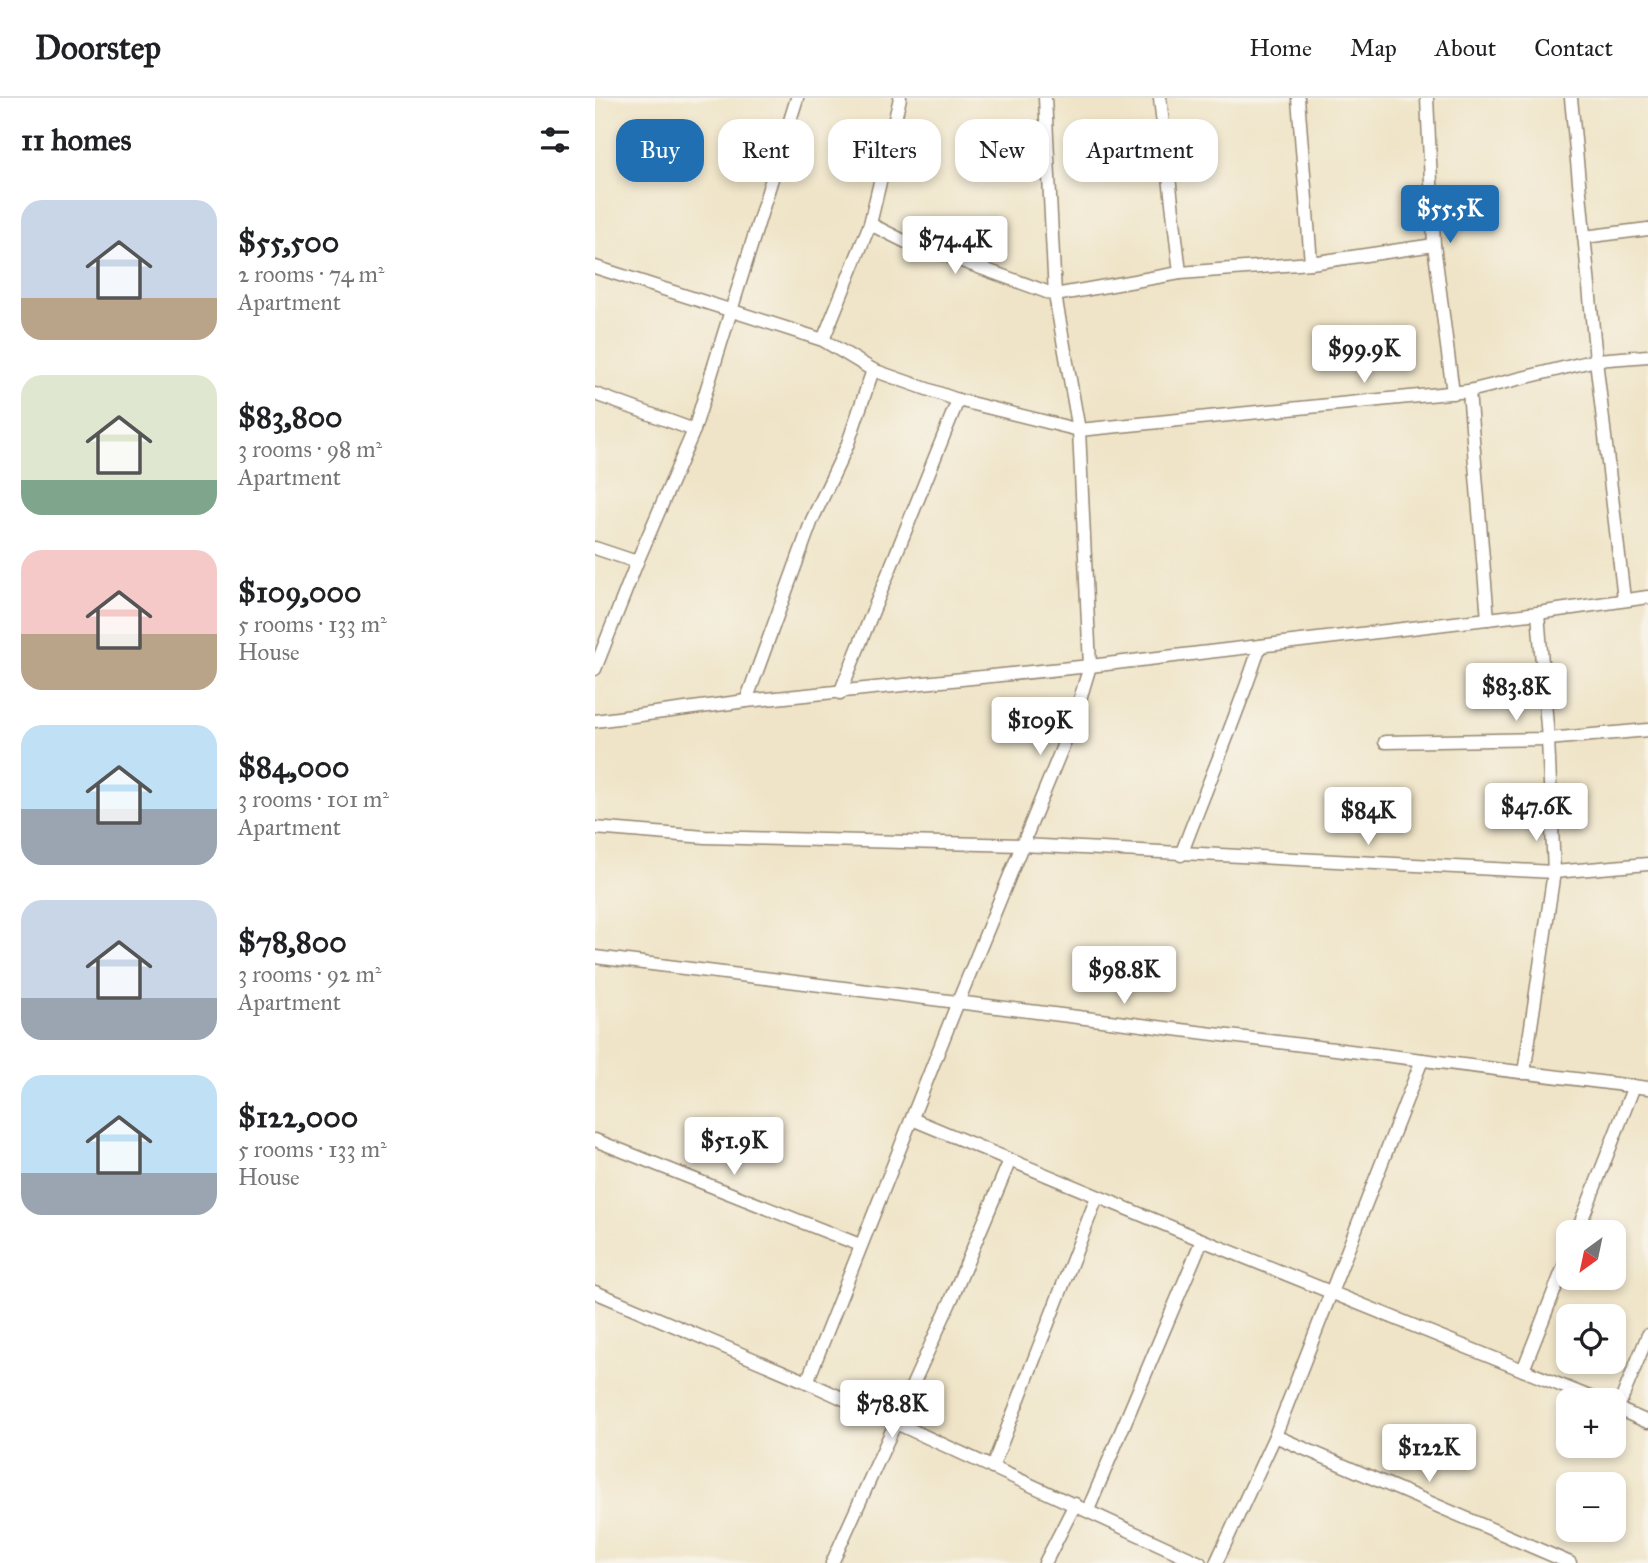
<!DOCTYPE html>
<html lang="en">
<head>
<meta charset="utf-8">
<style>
  :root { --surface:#fff; --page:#f6f6f6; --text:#202124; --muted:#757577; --line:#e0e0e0; --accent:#1f6fb2 }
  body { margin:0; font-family:"IM FELL Great Primer",serif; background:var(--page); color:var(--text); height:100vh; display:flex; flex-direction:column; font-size:26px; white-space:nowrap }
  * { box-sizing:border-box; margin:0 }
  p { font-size:23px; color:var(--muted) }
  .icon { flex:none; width:38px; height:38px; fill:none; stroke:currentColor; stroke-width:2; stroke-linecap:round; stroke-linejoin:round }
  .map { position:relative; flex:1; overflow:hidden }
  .details { display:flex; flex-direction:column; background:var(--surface); width:595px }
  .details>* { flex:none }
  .banner { position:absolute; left:21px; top:21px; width:665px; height:63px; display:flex; gap:14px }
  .needle { width:46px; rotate:213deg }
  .tools { position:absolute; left:961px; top:1122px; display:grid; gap:14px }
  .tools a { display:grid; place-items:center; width:70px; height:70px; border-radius:14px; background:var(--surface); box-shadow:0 4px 10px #0003; font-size:35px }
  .price { position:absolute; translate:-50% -60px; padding:0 16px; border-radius:7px; background:#fff; color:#222; font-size:23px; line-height:46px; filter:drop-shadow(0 2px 4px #0008) }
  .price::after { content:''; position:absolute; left:50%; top:42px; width:21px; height:16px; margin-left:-10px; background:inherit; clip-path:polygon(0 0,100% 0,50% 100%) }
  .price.selected { background:var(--accent); color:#fff }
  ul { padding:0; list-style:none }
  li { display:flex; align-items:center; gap:21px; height:175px; padding:0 21px }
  li span { display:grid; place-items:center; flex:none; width:196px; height:140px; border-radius:21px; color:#555 }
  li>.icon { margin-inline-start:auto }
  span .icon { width:84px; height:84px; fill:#fffc; stroke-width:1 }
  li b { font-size:30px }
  h2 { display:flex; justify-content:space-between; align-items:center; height:84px; padding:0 21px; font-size:30px }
  .tag { padding:0 24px; border-radius:21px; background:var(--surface); box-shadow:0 4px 10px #0003; font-size:24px; line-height:63px }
  .tag.selected { background:var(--accent); color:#fff }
  header { display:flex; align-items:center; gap:42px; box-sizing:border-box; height:98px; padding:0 35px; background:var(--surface); border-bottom:2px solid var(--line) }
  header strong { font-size:33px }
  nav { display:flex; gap:38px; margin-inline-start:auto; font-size:24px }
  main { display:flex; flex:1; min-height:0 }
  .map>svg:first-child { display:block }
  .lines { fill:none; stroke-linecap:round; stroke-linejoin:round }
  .street-casing { stroke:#958772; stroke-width:15 }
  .street { stroke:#fff; stroke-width:12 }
</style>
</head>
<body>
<header>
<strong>Doorstep</strong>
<nav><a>Home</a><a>Map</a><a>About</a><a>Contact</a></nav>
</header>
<main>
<section class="details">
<h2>11 homes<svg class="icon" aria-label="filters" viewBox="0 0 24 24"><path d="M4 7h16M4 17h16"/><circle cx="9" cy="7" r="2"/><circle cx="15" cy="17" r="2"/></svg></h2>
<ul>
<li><span style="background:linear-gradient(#c9d6e8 70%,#b9a48a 0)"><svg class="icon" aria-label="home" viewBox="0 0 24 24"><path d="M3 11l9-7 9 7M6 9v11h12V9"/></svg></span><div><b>$55,500</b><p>2 rooms · 74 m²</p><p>Apartment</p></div></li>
<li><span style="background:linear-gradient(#dfe7d0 75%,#7fa58c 0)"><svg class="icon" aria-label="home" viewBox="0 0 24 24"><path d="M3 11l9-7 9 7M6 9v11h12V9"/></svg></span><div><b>$83,800</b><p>3 rooms · 98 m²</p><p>Apartment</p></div></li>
<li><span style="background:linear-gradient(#f6c9c9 60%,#b9a48a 0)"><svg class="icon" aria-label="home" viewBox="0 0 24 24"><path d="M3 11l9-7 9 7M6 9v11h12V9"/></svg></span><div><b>$109,000</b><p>5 rooms · 133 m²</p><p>House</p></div></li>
<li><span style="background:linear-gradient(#bfe0f5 60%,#9aa5b1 0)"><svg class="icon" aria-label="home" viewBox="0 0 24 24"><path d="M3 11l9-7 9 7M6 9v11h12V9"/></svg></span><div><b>$84,000</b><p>3 rooms · 101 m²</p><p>Apartment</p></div></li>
<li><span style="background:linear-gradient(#c9d6e8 70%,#9aa5b1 0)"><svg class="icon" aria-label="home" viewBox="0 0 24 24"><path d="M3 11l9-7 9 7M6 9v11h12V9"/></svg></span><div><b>$78,800</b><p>3 rooms · 92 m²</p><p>Apartment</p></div></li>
<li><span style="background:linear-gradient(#bfe0f5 70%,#9aa5b1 0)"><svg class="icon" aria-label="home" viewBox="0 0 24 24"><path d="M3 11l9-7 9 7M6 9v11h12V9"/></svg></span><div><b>$122,000</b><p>5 rooms · 133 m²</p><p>House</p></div></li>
</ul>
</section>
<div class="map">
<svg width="1053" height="1465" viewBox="0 0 1053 1465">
  <rect width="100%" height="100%" fill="#f7f3e8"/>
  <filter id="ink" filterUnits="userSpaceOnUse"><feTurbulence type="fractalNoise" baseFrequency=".0143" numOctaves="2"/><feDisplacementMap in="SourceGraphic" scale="14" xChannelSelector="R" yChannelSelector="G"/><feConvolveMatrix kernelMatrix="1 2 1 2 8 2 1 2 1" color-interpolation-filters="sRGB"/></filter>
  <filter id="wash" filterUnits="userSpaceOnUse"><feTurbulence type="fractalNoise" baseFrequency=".00686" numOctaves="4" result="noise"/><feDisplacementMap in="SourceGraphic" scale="28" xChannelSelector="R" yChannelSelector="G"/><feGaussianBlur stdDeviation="1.57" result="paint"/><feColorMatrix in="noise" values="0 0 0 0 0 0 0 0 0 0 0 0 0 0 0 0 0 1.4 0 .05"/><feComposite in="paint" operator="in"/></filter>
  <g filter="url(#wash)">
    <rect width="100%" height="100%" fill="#efe4c7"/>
  </g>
  <g filter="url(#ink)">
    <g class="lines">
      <defs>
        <g id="street">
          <polyline points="565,0 585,175"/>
          <polyline points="703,0 716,165"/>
          <polyline points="832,0 839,147 858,295"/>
          <polyline points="976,0 1001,262 1029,501"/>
          <polyline points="275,126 313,145 345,155 460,197 585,175 716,165 839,147"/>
          <polyline points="989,139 1053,131"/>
          <polyline points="0,169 228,242 278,272 363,302 484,332 874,293 1001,262 1053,258"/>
          <polyline points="228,242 275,126 305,0"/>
          <polyline points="874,293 893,521"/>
          <polyline points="0,296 99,332"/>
          <polyline points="0,450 42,464"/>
          <polyline points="0,571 42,464 99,332 202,0"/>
          <polyline points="245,595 363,302"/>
          <polyline points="151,603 217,422 252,348 278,272"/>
          <polyline points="0,623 151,603 495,568 943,515 1053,499"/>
          <polyline points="790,644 953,641 1053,632"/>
          <polyline points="0,730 110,739 427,747 959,774 1053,766"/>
          <path d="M586,757C612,687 642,619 665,548"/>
          <polyline points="0,859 1053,990"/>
          <polyline points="929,975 959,774 953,641 943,515"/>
          <polyline points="317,1021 607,1142 1002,1302"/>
          <polyline points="0,1042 265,1147"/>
          <polyline points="982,1134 1039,988"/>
          <polyline points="0,1194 212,1284 605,1465"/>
          <polyline points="928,1272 973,1158"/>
          <polyline points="212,1284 363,904 479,621 495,568 484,332 460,197 450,0"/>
          <polyline points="1018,1309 1053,1324"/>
          <polyline points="1023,1310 1053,1237"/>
          <polyline points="680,1338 975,1465"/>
          <polyline points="397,1370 502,1099"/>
          <polyline points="493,1412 607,1142"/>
          <polyline points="237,1465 357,1200 415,1062"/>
          <polyline points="450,1465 480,1406"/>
          <polyline points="621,1465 680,1338 827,962"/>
        </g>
      </defs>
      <use href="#street" class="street-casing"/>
      <use href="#street" class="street"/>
    </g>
  </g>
</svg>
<div class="tools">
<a><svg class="needle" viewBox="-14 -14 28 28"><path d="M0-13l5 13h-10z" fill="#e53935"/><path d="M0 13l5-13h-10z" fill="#757577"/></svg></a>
<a><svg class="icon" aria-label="locate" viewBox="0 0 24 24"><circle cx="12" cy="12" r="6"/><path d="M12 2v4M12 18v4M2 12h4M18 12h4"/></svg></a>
<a>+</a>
<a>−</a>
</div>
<b class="price selected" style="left:855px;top:147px">$55.5K</b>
<b class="price" style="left:360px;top:178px">$74.4K</b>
<b class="price" style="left:769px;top:287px">$99.9K</b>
<b class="price" style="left:921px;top:625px">$83.8K</b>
<b class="price" style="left:445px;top:659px">$109K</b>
<b class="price" style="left:941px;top:745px">$47.6K</b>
<b class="price" style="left:773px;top:749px">$84K</b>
<b class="price" style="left:529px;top:908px">$98.8K</b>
<b class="price" style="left:139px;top:1079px">$51.9K</b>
<b class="price" style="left:297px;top:1342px">$78.8K</b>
<b class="price" style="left:834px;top:1386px">$122K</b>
<div class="banner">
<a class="tag selected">Buy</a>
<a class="tag">Rent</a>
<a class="tag">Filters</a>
<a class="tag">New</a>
<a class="tag">Apartment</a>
</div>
</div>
</main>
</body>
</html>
